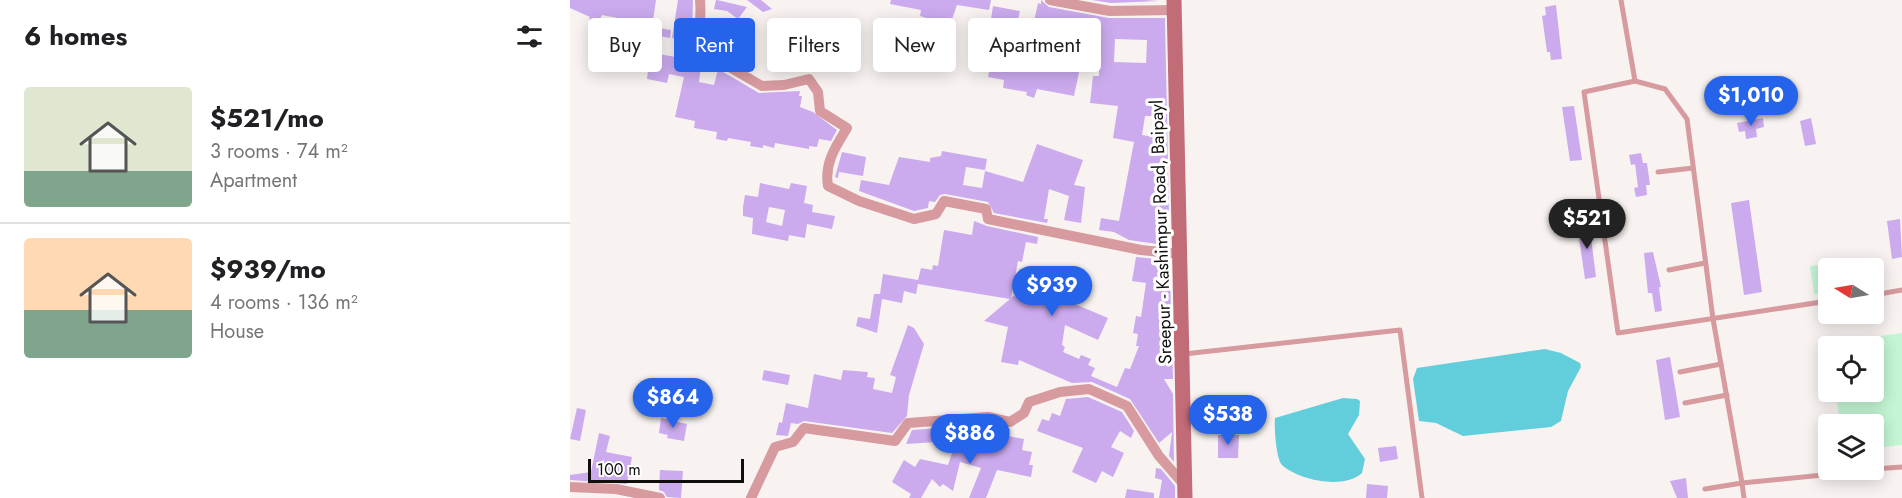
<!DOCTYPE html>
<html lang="en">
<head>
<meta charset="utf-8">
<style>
  :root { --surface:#fff; --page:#f6f6f6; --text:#202124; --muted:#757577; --line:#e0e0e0; --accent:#2563eb }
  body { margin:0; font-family:Jost,sans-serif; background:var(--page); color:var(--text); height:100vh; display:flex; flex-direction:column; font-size:22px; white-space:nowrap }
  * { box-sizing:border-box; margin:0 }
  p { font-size:20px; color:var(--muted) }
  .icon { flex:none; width:33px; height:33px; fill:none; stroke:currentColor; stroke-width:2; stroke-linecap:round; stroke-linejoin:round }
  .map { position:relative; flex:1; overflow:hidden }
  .details { display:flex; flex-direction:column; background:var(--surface); width:570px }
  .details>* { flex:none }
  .guide { position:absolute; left:18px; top:18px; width:570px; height:54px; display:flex; gap:12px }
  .needle { width:39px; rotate:281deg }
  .fabs { position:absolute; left:1248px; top:258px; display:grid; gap:12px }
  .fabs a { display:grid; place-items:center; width:66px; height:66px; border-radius:6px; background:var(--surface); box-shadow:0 3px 15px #0003; font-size:30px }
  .scale { position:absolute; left:18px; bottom:15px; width:156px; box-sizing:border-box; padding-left:6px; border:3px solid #0f0e0d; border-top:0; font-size:16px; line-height:21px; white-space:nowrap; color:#0f0e0d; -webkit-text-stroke:4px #fff; paint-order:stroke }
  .price { position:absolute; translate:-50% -51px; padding:0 14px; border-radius:21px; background:var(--accent); color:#fff; font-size:20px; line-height:39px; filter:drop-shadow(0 2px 3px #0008) }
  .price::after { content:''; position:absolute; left:50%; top:36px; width:18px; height:14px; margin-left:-9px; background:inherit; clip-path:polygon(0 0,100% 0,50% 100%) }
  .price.active { background:#222; color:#fff }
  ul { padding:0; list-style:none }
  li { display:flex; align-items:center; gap:18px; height:150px; padding:0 24px }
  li+li { border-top:2px solid var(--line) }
  li span { display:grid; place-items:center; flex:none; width:168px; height:120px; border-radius:6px; color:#555 }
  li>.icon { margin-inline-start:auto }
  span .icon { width:72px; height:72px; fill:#fffc; stroke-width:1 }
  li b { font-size:26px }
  h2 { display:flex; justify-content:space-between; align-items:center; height:72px; padding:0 24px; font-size:26px }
  .pill { padding:0 21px; border-radius:6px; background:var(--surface); box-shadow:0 3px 15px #0003; font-size:21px; line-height:54px }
  .pill.active { background:var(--accent); color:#fff }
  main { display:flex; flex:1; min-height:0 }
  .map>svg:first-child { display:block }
  .green { fill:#c4f5d4 }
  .water { fill:#63cedb }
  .building { fill:#cbabee; fill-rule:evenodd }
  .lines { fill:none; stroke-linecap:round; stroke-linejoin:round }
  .lane { stroke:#d69a9f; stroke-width:5 }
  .street { stroke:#d69a9f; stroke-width:10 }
  .secondary { stroke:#c26c77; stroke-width:15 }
  .labels { text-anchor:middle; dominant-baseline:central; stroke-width:6; stroke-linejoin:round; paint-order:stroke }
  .street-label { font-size:18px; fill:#0f0e0d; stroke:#fff }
</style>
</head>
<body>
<main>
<section class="details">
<h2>6 homes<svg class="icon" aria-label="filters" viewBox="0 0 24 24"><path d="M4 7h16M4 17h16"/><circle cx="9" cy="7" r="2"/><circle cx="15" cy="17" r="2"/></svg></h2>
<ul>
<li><span style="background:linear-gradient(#dfe7d0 70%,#7fa58c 0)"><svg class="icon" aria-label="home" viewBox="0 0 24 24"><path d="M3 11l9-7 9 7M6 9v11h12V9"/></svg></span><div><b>$521/mo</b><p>3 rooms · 74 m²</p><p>Apartment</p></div></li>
<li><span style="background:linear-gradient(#ffd9b3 60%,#7fa58c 0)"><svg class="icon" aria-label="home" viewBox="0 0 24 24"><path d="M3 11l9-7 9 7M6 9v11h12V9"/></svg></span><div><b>$939/mo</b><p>4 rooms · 136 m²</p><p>House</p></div></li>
</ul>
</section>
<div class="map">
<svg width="1332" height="498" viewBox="0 0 1332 498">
  <rect width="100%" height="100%" fill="#f8f3f1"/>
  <g class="green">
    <polygon points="1292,261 1293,268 1258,268 1258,293 1244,294 1240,266"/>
    <polygon points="1332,333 1332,445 1304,448 1304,424 1270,424 1266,392 1304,392 1304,346 1260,346 1259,343"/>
  </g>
  <g class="water">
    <polygon points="975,349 991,353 1010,363 1011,367 998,391 991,421 981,427 893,436 866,423 849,421 843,379 847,368"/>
    <path d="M773,398L787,399L790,401L789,415L778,434L795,459L792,473C774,490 728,480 712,465C706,459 704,426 705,418Z"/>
  </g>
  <g class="building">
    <polygon points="0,0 86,0 82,27 101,30 100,38 83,35 81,43 50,37 53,19 32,15 27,24 19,19 20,17 0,8"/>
    <path d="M108,0H123L122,39L126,56L189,93L230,91L229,96H232L230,107L243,112L267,130L261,141L249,139L247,147L239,146V149L205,143L204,148L193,145V148L180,146L181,142L158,138L157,141L146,139L147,132L124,128L125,121L105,117L114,77L99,74L97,83L77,79L78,71L85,72L88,54L112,58L116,40L102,38ZM131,66L148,69L144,85L129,82Z"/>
    <polygon points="146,0 147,0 177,7 168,19 157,11 144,9"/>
    <polygon points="177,0 191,0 202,9 193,12"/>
    <polygon points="321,0 421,0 419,10 387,5 380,25 350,16 351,10 320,4"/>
    <path d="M471,0L479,7L539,18H595L599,216L594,245L559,240L544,232L529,230L531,218L549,221L564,142L543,138L548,106L520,103L523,76H529V31L474,30L463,26L468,3L471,4ZM545,39L577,40L576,63L544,62ZM575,116H592L591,138L572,135Z"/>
    <polygon points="522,0 574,0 589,1 541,3"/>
    <polygon points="986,5 992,59 981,60 980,52 977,52 972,16 976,15 975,7"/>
    <polygon points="423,6 450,11 447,24 421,19"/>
    <polygon points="39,39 56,42 53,56 37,53"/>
    <polygon points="476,44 486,46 481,70 509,72 504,96 467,89 464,98 456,95 457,92 433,88 434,80 418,77 422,55 456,59 455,65 471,71"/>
    <polygon points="1004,106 1012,160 1000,161 992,107"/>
    <polygon points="1193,118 1194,127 1186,129 1187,137 1176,139 1175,131 1169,132 1167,123"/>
    <polygon points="1241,118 1246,144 1235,146 1230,121"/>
    <polygon points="467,144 513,160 504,185 515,187 511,223 494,220 499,196 479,189 474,219 478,219 477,223 424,213 418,202 375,194 370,195 365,202 359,201 358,208 344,211 289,191 291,180 319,185 329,157 360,162 360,158 371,156 372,151 417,159 415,170 396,167 393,185 412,188 415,171 453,182"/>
    <polygon points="272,152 296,157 293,176 269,172 268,178 265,177"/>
    <polygon points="1071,153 1073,163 1077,163 1080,185 1076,185 1077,195 1066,197 1064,188 1068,187 1065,164 1061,165 1059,155"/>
    <path d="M190,183L219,189L221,183L237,186L234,203L243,205L242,212L265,216L262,229L237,224L235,238L219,235L218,241L182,234L183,218L173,216V207L175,195L188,197ZM199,207L215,210L212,226L196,222Z"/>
    <polygon points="1179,200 1192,292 1174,295 1161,203"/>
    <polygon points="1330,219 1332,257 1322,259 1317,221"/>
    <polygon points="404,221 417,226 468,237 467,244 456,242 452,262 448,261 441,298 443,296 460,299 469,271 500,281 493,299 538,318 528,340 495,325 492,345 495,347 493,352 509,359 511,355 521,359 518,365 525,368 521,376 547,387 555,368 560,369 569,346 566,346 568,334 563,333 566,316 571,317 576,283 562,281 566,257 586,259 585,266 600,271 601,318 597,317 593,340 602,339 603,379 594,379 603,394 604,462 599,456 602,432 589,443 560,399 522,382 502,383 449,360 448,365 431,362 438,327 414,321 440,299 348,284 346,294 334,291 332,303 312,299 307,333 286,326 288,317 300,319 304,294 310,294 313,274 348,280 351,268 362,270 363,265 368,266 374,230 402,235"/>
    <polygon points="1019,222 1026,277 1015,279 1007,224"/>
    <polygon points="1083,252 1091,287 1089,287 1092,311 1085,312 1082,293 1078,293 1074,253"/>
    <polygon points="338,325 344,328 354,344 339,395 337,416 322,433 234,421 228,424 221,423 218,436 206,435 209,422 212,423 216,403 238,408 244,374 271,380 273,370 298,372 297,377 305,378 303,389 322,393 326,377 320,375"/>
    <polygon points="1100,357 1110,417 1095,420 1086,360"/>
    <polygon points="194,370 220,375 218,385 192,380"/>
    <polygon points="518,397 552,412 564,431 561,438 550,431 541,447 554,453 543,477 532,471 526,483 502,472 513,448 467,431 472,419 479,421 482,413 490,416 496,399"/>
    <polygon points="7,408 16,410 10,441 0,439"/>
    <polygon points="668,415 682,415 681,433 668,433"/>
    <polygon points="91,418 117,424 114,441 97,438 98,435 89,433"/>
    <polygon points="416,425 440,429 438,436 454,439 452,450 462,452 459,465 463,465 461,477 427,470 416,498 399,498 411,468 390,462 383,491 373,484 370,487 362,479 351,498 339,498 341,494 322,482 334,460 345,467 350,459 378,465 385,444 408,450"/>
    <polygon points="381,427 382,441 336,444 342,430"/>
    <polygon points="29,433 40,436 36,452 62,457 57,484 0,480 0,475 21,472"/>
    <polygon points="648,435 669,435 668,458 648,458"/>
    <polygon points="826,446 828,459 810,462 808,448"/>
    <polygon points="586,468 591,469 605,486 605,498 589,498 592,480 585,478"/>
    <polygon points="90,470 113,471 111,498 97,497 94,492 89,490"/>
    <polygon points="1116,478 1118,498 1107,498 1100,481"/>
    <polygon points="797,484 818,486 817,498 796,498"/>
    <polygon points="557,489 584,493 584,498 555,498"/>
  </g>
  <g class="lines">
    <g class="lane">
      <polyline points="1051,0 1065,81 1095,89 1117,119 1143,319 1172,483 1135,489"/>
      <polyline points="1065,81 1014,92 1048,333 1258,301"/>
      <polyline points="1088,172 1123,168"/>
      <polyline points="1099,270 1135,263"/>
      <polyline points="1304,295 1332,290"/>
      <polyline points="614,354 830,330 852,498"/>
      <polyline points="1110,372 1151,364"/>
      <polyline points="1115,403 1157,395"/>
      <polyline points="1304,469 1332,467"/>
      <polyline points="1174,498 1172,483 1303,470"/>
    </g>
    <g class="street">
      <path d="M130,0C132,17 127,35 132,51L192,86L214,85L239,79L248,92L250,111L277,128C266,146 254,163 258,186L289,201L344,219L366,214L374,201L416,209L418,219L571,250L610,254"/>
      <polyline points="480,0 540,11 604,10"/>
      <polyline points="0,487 46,489 90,498"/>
      <polyline points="181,498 205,447 223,442 234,428 325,441 338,423 418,417 440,422 454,413 459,402 490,392 519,389 557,406 589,456 616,487"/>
    </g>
    <polyline class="secondary" points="604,0 615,498"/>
  </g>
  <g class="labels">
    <g class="street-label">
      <text transform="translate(591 232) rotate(-92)">Sreepur - Kashimpur Road, Baipayl</text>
    </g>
  </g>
</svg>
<div class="fabs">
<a><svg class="needle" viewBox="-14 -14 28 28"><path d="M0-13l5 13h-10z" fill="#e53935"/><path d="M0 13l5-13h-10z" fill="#757577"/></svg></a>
<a><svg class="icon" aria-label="locate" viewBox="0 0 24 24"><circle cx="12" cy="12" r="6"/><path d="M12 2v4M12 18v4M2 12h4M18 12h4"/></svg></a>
<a><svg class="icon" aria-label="layers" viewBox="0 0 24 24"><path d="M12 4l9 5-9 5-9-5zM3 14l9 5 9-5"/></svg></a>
</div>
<div class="scale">100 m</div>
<b class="price" style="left:1181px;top:127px">$1,010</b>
<b class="price active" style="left:1017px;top:250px">$521</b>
<b class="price" style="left:482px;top:317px">$939</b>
<b class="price" style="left:103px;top:429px">$864</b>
<b class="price" style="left:658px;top:446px">$538</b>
<b class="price" style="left:400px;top:465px">$886</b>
<div class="guide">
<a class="pill">Buy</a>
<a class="pill active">Rent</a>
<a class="pill">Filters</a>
<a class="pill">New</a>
<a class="pill">Apartment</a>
</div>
</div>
</main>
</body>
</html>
